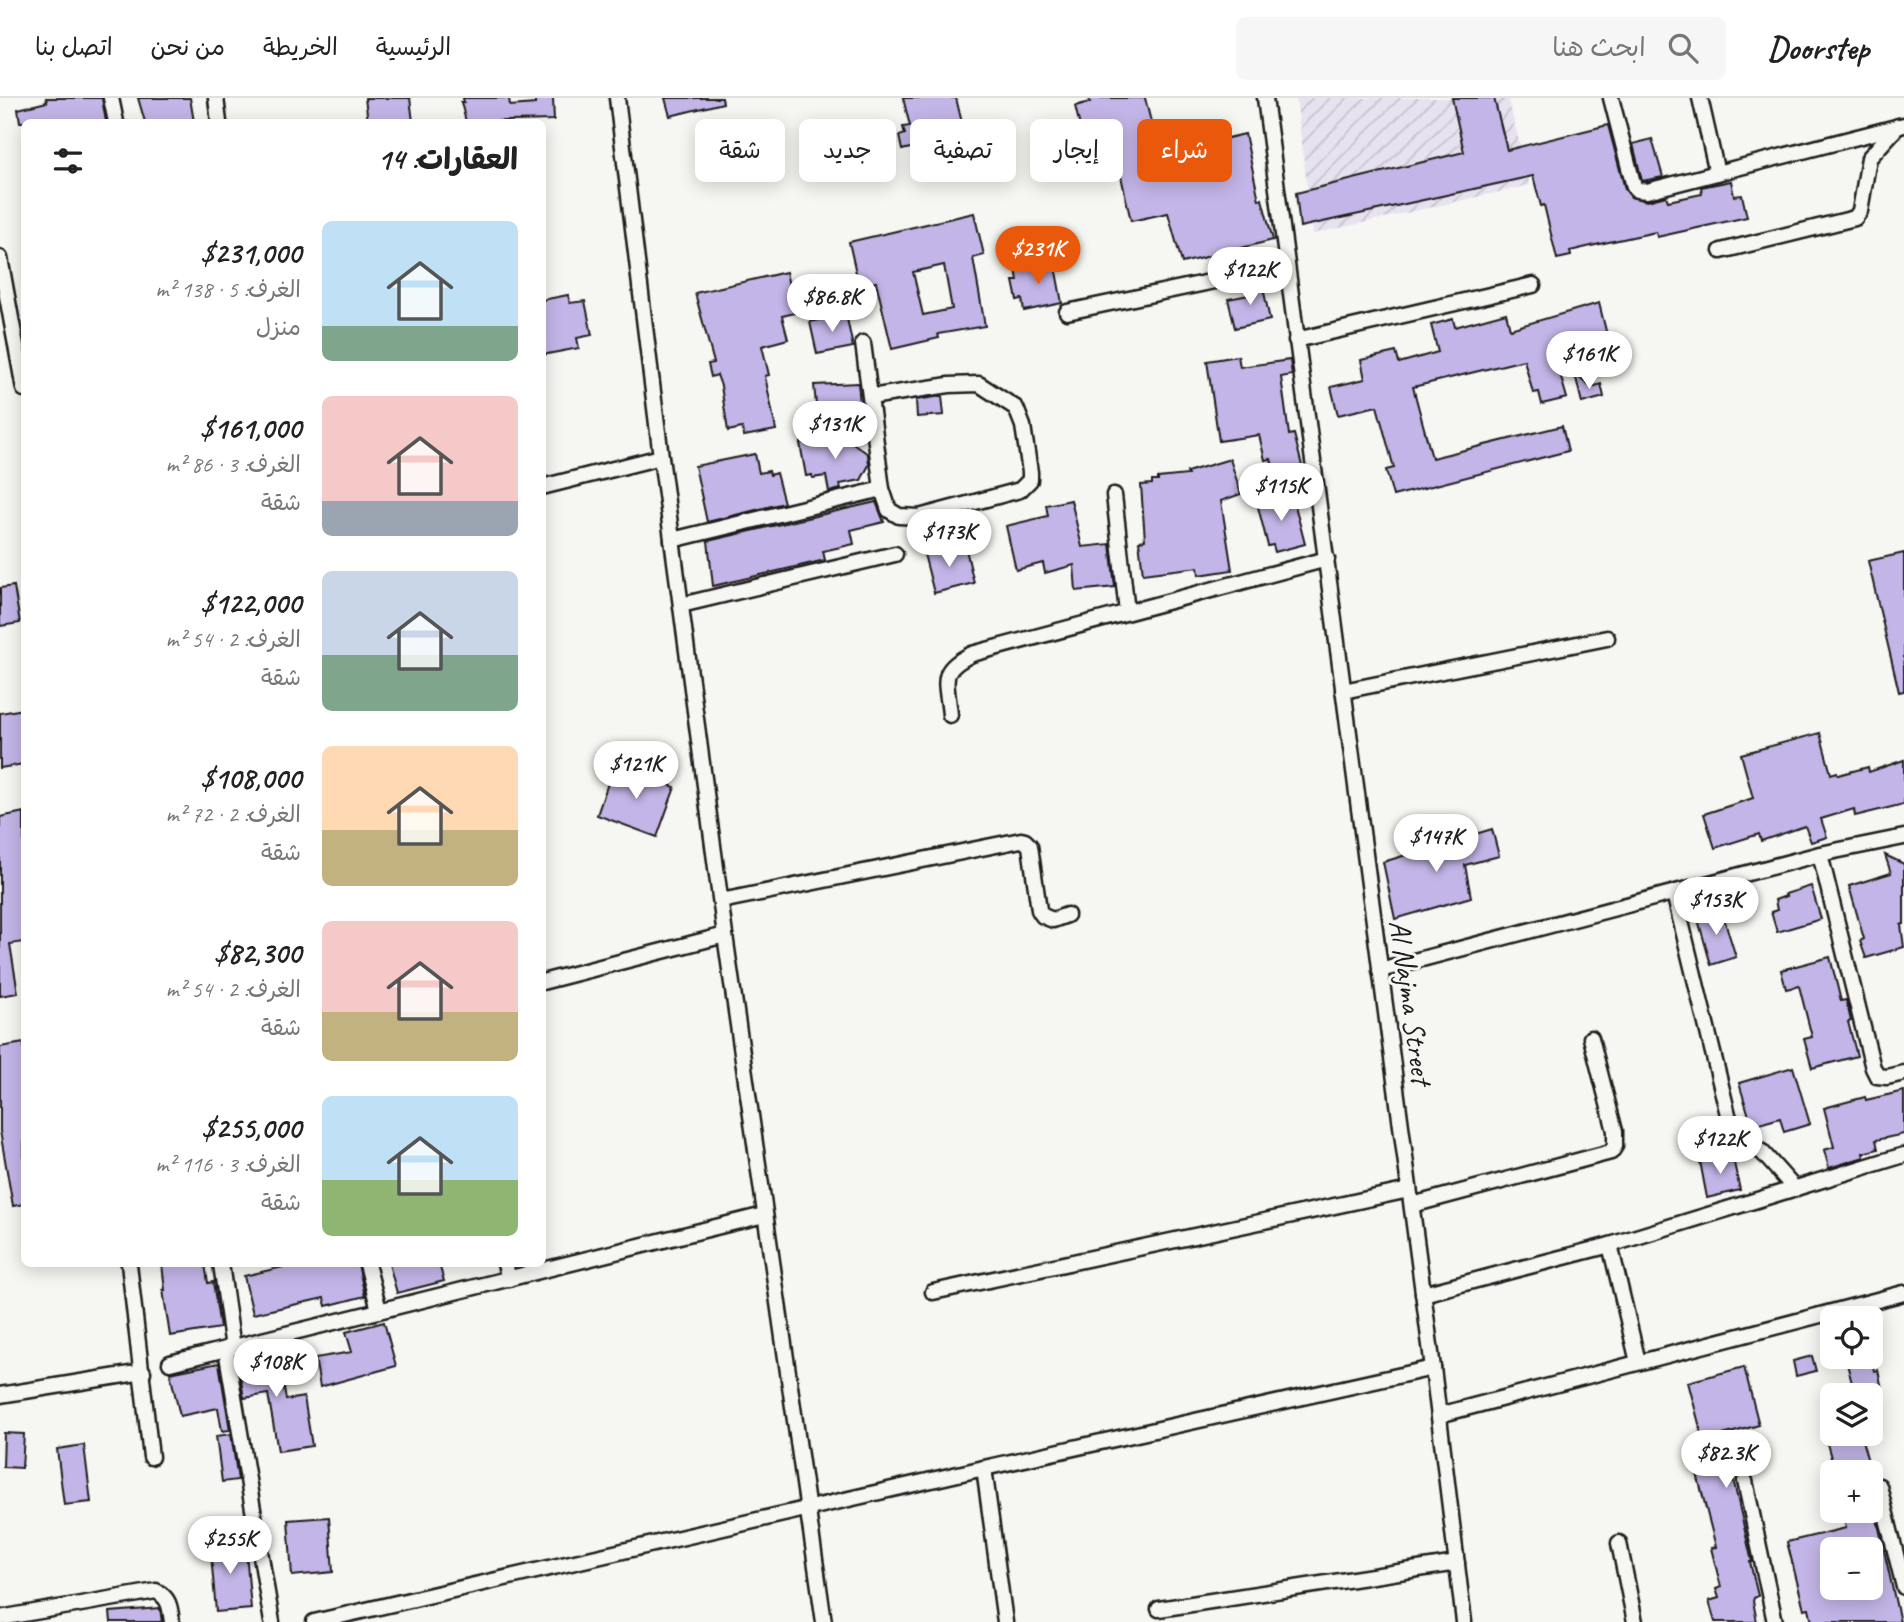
<!DOCTYPE html>
<html lang="ar">
<head>
<meta charset="utf-8">
<style>
  :root { --surface:#fff; --page:#f6f6f6; --text:#222; --muted:#767676; --line:#e0e0e0; --accent:#ea580c }
  body { margin:0; font-family:Caveat,"Playpen Sans Arabic",sans-serif; background:var(--page); color:var(--text); direction:rtl; height:100vh; display:flex; flex-direction:column; font-size:26px; white-space:nowrap }
  * { box-sizing:border-box; margin:0 }
  p { font-size:23px; color:var(--muted) }
  .icon { flex:none; width:38px; height:38px; fill:none; stroke:currentColor; stroke-width:2; stroke-linecap:round; stroke-linejoin:round }
  .map { position:relative; flex:1; overflow:hidden; direction:ltr }
  .side { position:absolute; left:21px; top:21px; width:525px; height:1148px; display:flex; flex-direction:column; background:var(--surface); border-radius:10px; box-shadow:0 4px 18px #0003; direction:rtl }
  .side>* { flex:none }
  .banner { position:absolute; left:567px; top:21px; width:665px; height:63px; direction:rtl; display:flex; gap:14px }
  .tools { position:absolute; left:1820px; top:1208px; display:grid; gap:14px }
  .tools a { display:grid; place-items:center; width:63px; height:63px; border-radius:10px; background:var(--surface); box-shadow:0 4px 18px #0003; font-size:35px }
  .price { position:absolute; translate:-50% -60px; padding:0 16px; border-radius:24px; background:#fff; color:#222; font-size:23px; line-height:46px; filter:drop-shadow(0 2px 4px #0008) }
  .price::after { content:''; position:absolute; left:50%; top:42px; width:21px; height:16px; margin-left:-10px; background:inherit; clip-path:polygon(0 0,100% 0,50% 100%) }
  .price.current { background:var(--accent); color:#fff }
  ul { padding:0; list-style:none }
  li { display:flex; align-items:center; gap:21px; height:175px; padding:0 28px }
  li span { display:grid; place-items:center; flex:none; width:196px; height:140px; border-radius:10px; color:#555 }
  li>.icon { margin-inline-start:auto }
  span .icon { width:84px; height:84px; fill:#fffc; stroke-width:1 }
  li b { font-size:30px }
  h2 { display:flex; justify-content:space-between; align-items:center; height:84px; padding:0 28px; font-size:30px }
  .tag { padding:0 24px; border-radius:10px; background:var(--surface); box-shadow:0 4px 18px #0003; font-size:24px; line-height:63px }
  .tag.current { background:var(--accent); color:#fff }
  header { display:flex; align-items:center; gap:42px; box-sizing:border-box; height:98px; padding:0 35px; background:var(--surface); border-bottom:2px solid var(--line) }
  header strong { font-size:33px }
  nav { display:flex; gap:38px; margin-inline-start:auto; font-size:24px }
  .search { width:490px; height:63px; background:var(--page); display:flex; align-items:center; gap:18px; box-sizing:border-box; padding:0 24px; border-radius:10px; color:var(--muted); font-size:26px }
  .map>svg:first-child { display:block }
  .industrial { fill:url(#industrial-furrows) }
  .building { fill:#c3b5e7; stroke:#1c1c1c; stroke-width:2; fill-rule:evenodd }
  .lines { fill:none; stroke-linecap:round; stroke-linejoin:round }
  .minor-casing { stroke:#1c1c1c; stroke-width:19 }
  .minor { stroke:#f6f6f2; stroke-width:14 }
  .labels { text-anchor:middle; dominant-baseline:central; stroke-width:6; stroke-linejoin:round; paint-order:stroke }
  .street-label { font-size:30px; fill:#1c1c1c; stroke:#f6f6f2 }
</style>
</head>
<body>
<header>
<strong>Doorstep</strong>
<div class="search"><svg class="icon" aria-label="search" viewBox="0 0 24 24"><circle cx="10" cy="10" r="6"/><path d="M15 15l6 6"/></svg>ابحث هنا</div>
<nav><a>الرئيسية</a><a>الخريطة</a><a>من نحن</a><a>اتصل بنا</a></nav>
</header>
<div class="map">
<svg width="1904" height="1524" viewBox="0 0 1904 1524">
  <defs>
    <pattern id="industrial-furrows" width="10" height="10" patternUnits="userSpaceOnUse" patternTransform="scale(1.75)"><rect width="10" height="10" fill="#e7e2ef"/><path d="M-1 1l2-2M0 10L10 0M9 11l2-2" fill="none" stroke="#c6c1cc"/></pattern>
  </defs>
  <rect width="100%" height="100%" fill="#f6f6f2"/>
  <filter id="ink" filterUnits="userSpaceOnUse"><feTurbulence type="fractalNoise" baseFrequency=".0143" numOctaves="2"/><feDisplacementMap in="SourceGraphic" scale="14" xChannelSelector="R" yChannelSelector="G"/><feConvolveMatrix kernelMatrix="1 2 1 2 8 2 1 2 1" color-interpolation-filters="sRGB"/></filter>
  <g filter="url(#ink)">
    <polygon class="industrial" points="1296,0 1508,0 1530,87 1313,136"/>
    <g class="building">
      <polygon points="46,0 102,0 106,24 20,24 18,11 47,4"/>
      <polygon points="138,0 190,0 194,24 145,24"/>
      <polygon points="365,0 410,0 413,24 368,24"/>
      <polygon points="463,0 509,0 510,8 535,6 535,0 553,0 554,22 466,24 461,4 464,4"/>
      <polygon points="665,0 722,0 723,5 670,18"/>
      <polygon points="903,0 956,0 963,29 949,32 951,40 941,43 941,52 935,58 925,57 919,48 902,52 899,38 905,36 903,29 910,28"/>
      <polygon points="1089,0 1145,0 1159,56 1245,36 1259,102 1262,101 1273,142 1182,165 1168,115 1131,123 1113,42 1085,49 1075,8 1090,4"/>
      <polygon points="1452,0 1494,0 1507,52 1608,27 1625,91 1631,99 1647,103 1666,98 1668,103 1702,96 1701,89 1731,83 1734,98 1742,97 1747,119 1657,139 1656,134 1604,145 1570,153 1571,158 1557,161 1544,107 1541,108 1533,78 1300,129 1296,95 1464,54"/>
      <polygon points="1652,41 1663,79 1642,83 1633,46"/>
      <path d="M974,115L984,157L973,160L985,228L938,236L939,240L892,251L876,184L859,188L849,144ZM944,167L952,211L923,217L913,174Z"/>
      <polygon points="1054,163 1062,205 1024,213 1022,201 1017,202 1013,183 1018,183 1016,170"/>
      <polygon points="786,174 795,215 782,218 788,241 762,248 769,277 765,278 776,332 744,338 742,330 728,333 721,288 717,277 711,279 708,266 714,265 695,195"/>
      <polygon points="1262,185 1270,222 1235,230 1228,201 1249,197 1247,188"/>
      <polygon points="568,197 570,205 585,203 592,237 577,240 579,250 542,257 542,202"/>
      <polygon points="1599,205 1608,241 1564,253 1565,257 1555,259 1567,300 1542,306 1539,294 1533,295 1524,262 1413,289 1432,360 1562,328 1568,353 1393,398 1386,372 1394,370 1377,308 1338,317 1331,289 1365,281 1361,262 1396,254 1399,265 1438,254 1431,227 1453,221 1455,229 1506,215 1510,231"/>
      <polygon points="846,216 853,249 817,256 810,224"/>
      <polygon points="1238,258 1240,269 1290,262 1292,277 1281,279 1289,337 1294,336 1307,388 1280,395 1271,361 1265,362 1259,337 1219,343 1207,263"/>
      <polygon points="1575,276 1592,289 1601,286 1604,299 1582,305"/>
      <polygon points="858,285 861,315 817,317 814,287"/>
      <polygon points="942,298 944,317 917,319 916,302"/>
      <polygon points="842,337 868,356 869,367 861,382 840,386 841,391 829,394 826,378 812,380 812,377 806,378 800,345"/>
      <polygon points="755,356 759,375 769,373 770,377 776,375 784,405 707,424 695,368"/>
      <polygon points="1230,361 1241,396 1221,403 1232,472 1199,477 1198,469 1143,476 1139,443 1145,442 1141,387 1152,386 1152,383 1158,383 1158,380 1188,377 1187,374"/>
      <polygon points="1292,396 1305,446 1275,454 1273,447 1268,448 1257,405"/>
      <polygon points="1071,402 1082,449 1110,446 1115,489 1076,493 1074,467 1045,475 1043,465 1016,472 1006,428 1048,418 1046,407"/>
      <polygon points="876,404 884,424 851,432 854,446 823,453 825,462 713,488 708,443"/>
      <polygon points="965,447 974,485 934,495 924,456"/>
      <polygon points="1904,455 1904,593 1899,594 1868,463"/>
      <polygon points="14,488 20,525 0,528 0,490"/>
      <polygon points="24,611 24,666 0,670 0,615"/>
      <polygon points="1820,635 1831,676 1837,674 1838,677 1868,669 1869,674 1904,662 1904,706 1855,718 1854,711 1821,721 1827,739 1811,744 1805,728 1761,743 1759,736 1715,750 1704,716 1753,700 1741,656"/>
      <polygon points="614,668 675,689 657,739 597,717"/>
      <polygon points="24,714 24,844 10,846 18,895 0,898 0,719"/>
      <polygon points="1492,731 1499,758 1465,767 1471,799 1395,821 1383,764"/>
      <polygon points="1885,757 1904,766 1904,826 1901,827 1904,849 1866,860 1860,843 1864,841 1849,788 1891,775"/>
      <polygon points="1811,788 1821,821 1777,834 1771,814 1777,812 1775,802 1786,798 1785,796"/>
      <polygon points="1721,811 1736,859 1711,867 1697,818"/>
      <polygon points="1830,859 1841,903 1846,902 1851,923 1848,924 1857,958 1812,970 1804,941 1812,939 1799,888 1786,891 1781,872"/>
      <polygon points="24,945 24,1106 13,1108 0,1033 0,949"/>
      <polygon points="1793,969 1810,1026 1784,1034 1780,1020 1752,1028 1739,985"/>
      <polygon points="1904,993 1904,1036 1876,1042 1878,1051 1863,1055 1864,1059 1829,1070 1824,1052 1834,1049 1824,1010 1865,999 1866,1002"/>
      <polygon points="1732,1056 1740,1092 1707,1100 1700,1063"/>
      <polygon points="162,1166 205,1166 208,1185 213,1184 220,1230 170,1238 163,1192 165,1192"/>
      <polygon points="296,1166 358,1166 365,1198 326,1208 324,1200 253,1216 244,1178"/>
      <polygon points="389,1166 439,1166 444,1183 397,1195"/>
      <polygon points="384,1224 396,1268 320,1289 315,1260 352,1254 346,1234"/>
      <polygon points="278,1253 286,1302 304,1299 312,1348 278,1353 268,1296 244,1300 237,1260"/>
      <polygon points="1812,1258 1816,1273 1796,1278 1793,1263"/>
      <polygon points="1845,1258 1871,1258 1874,1273 1878,1272 1882,1291 1855,1297"/>
      <polygon points="219,1265 230,1332 222,1333 218,1310 180,1318 170,1275"/>
      <polygon points="1744,1269 1759,1327 1723,1337 1752,1464 1750,1464 1758,1498 1754,1500 1753,1503 1757,1524 1715,1524 1709,1503 1719,1500 1716,1491 1721,1489 1711,1450 1716,1449 1695,1368 1709,1364 1688,1284"/>
      <polygon points="4,1335 24,1336 22,1370 3,1369"/>
      <polygon points="1824,1335 1860,1335 1869,1367 1845,1374 1835,1374"/>
      <polygon points="231,1336 238,1382 222,1384 216,1338"/>
      <polygon points="84,1347 91,1404 64,1407 57,1351"/>
      <path d="M1842,1412H1875L1900,1524H1812L1809,1510L1804,1511L1787,1444L1846,1430ZM1832,1451H1871V1489H1832Z"/>
      <polygon points="329,1419 333,1474 292,1478 288,1422"/>
      <polygon points="245,1442 251,1511 216,1514 210,1445"/>
      <polygon points="160,1510 162,1524 111,1524 110,1514"/>
    </g>
    <g class="lines">
      <defs>
        <g id="minor">
          <polyline points="111,0 116,24"/>
          <polyline points="216,0 219,24"/>
          <polyline points="617,0 661,359 725,837 824,1524"/>
          <polyline points="1265,0 1433,1270 1464,1524"/>
          <polyline points="1611,0 1634,89 1637,92 1647,93 1904,27"/>
          <polyline points="1700,0 1717,75"/>
          <polyline points="1721,153 1855,120 1860,113 1869,60 1898,28"/>
          <polyline points="0,160 24,291"/>
          <polyline points="1067,214 1286,168"/>
          <polyline points="1296,242 1533,187"/>
          <polyline points="863,245 882,391 889,412 899,418 919,419 1020,392 1030,382 1030,374 1023,328 1016,310 979,286 949,287 870,299"/>
          <polyline points="542,389 661,359"/>
          <polyline points="1114,397 1127,514"/>
          <polyline points="672,442 882,391"/>
          <polyline points="681,507 895,456"/>
          <polyline points="1343,593 1607,540"/>
          <path d="M950,617C947,583 937,573 972,556L1327,461"/>
          <polyline points="1820,756 1873,970 1877,978 1887,979 1904,975"/>
          <polyline points="1674,795 1733,1037 1762,1054 1795,1091"/>
          <polyline points="721,803 1021,742 1025,743 1030,748 1039,812 1043,818 1053,822 1067,817"/>
          <polyline points="1380,872 1820,756 1904,739"/>
          <polyline points="542,884 725,837"/>
          <polyline points="1412,1107 1611,1054 1615,1048 1615,1033 1591,940"/>
          <polyline points="1610,1147 1638,1264"/>
          <polyline points="129,1166 151,1359"/>
          <polyline points="221,1166 233,1250"/>
          <polyline points="367,1166 379,1212"/>
          <polyline points="505,1166 509,1181"/>
          <polyline points="933,1194 1409,1092"/>
          <polyline points="1423,1196 1610,1147 1904,1057"/>
          <polyline points="226,1251 272,1524"/>
          <polyline points="170,1265 764,1117"/>
          <polyline points="0,1297 143,1274"/>
          <polyline points="1439,1317 1904,1195"/>
          <polyline points="984,1370 1005,1524"/>
          <polyline points="1745,1383 1775,1524"/>
          <polyline points="1879,1388 1904,1489"/>
          <polyline points="1619,1445 1635,1524"/>
          <polyline points="1159,1511 1457,1465"/>
          <path d="M0,1520L156,1493C170,1500 170,1510 172,1524"/>
          <polyline points="314,1524 984,1370 1433,1270"/>
        </g>
      </defs>
      <use href="#minor" class="minor-casing"/>
      <use href="#minor" class="minor"/>
    </g>
  </g>
  <g class="labels">
    <g class="street-label">
      <text transform="translate(1411 904) rotate(82)">Al Najma Street</text>
    </g>
  </g>
</svg>
<div class="tools">
<a><svg class="icon" aria-label="locate" viewBox="0 0 24 24"><circle cx="12" cy="12" r="6"/><path d="M12 2v4M12 18v4M2 12h4M18 12h4"/></svg></a>
<a><svg class="icon" aria-label="layers" viewBox="0 0 24 24"><path d="M12 4l9 5-9 5-9-5zM3 14l9 5 9-5"/></svg></a>
<a>+</a>
<a>−</a>
</div>
<b class="price current" style="left:1038px;top:188px">$231K</b>
<b class="price" style="left:1250px;top:209px">$122K</b>
<b class="price" style="left:832px;top:236px">$86.8K</b>
<b class="price" style="left:1589px;top:293px">$161K</b>
<b class="price" style="left:835px;top:363px">$131K</b>
<b class="price" style="left:1281px;top:425px">$115K</b>
<b class="price" style="left:949px;top:471px">$173K</b>
<b class="price" style="left:636px;top:703px">$121K</b>
<b class="price" style="left:1436px;top:776px">$147K</b>
<b class="price" style="left:1716px;top:839px">$153K</b>
<b class="price" style="left:1720px;top:1078px">$122K</b>
<b class="price" style="left:276px;top:1301px">$108K</b>
<b class="price" style="left:1726px;top:1392px">$82.3K</b>
<b class="price" style="left:230px;top:1478px">$255K</b>
<div class="banner">
<a class="tag current">شراء</a>
<a class="tag">إيجار</a>
<a class="tag">تصفية</a>
<a class="tag">جديد</a>
<a class="tag">شقة</a>
</div>
<section class="side">
<h2>العقارات: 14<svg class="icon" aria-label="filters" viewBox="0 0 24 24"><path d="M4 7h16M4 17h16"/><circle cx="9" cy="7" r="2"/><circle cx="15" cy="17" r="2"/></svg></h2>
<ul>
<li><span style="background:linear-gradient(#bfe0f5 75%,#7fa58c 0)"><svg class="icon" aria-label="home" viewBox="0 0 24 24"><path d="M3 11l9-7 9 7M6 9v11h12V9"/></svg></span><div><b>$231,000</b><p>الغرف: 5 · 138 m²</p><p>منزل</p></div></li>
<li><span style="background:linear-gradient(#f6c9c9 75%,#9aa5b1 0)"><svg class="icon" aria-label="home" viewBox="0 0 24 24"><path d="M3 11l9-7 9 7M6 9v11h12V9"/></svg></span><div><b>$161,000</b><p>الغرف: 3 · 86 m²</p><p>شقة</p></div></li>
<li><span style="background:linear-gradient(#c9d6e8 60%,#7fa58c 0)"><svg class="icon" aria-label="home" viewBox="0 0 24 24"><path d="M3 11l9-7 9 7M6 9v11h12V9"/></svg></span><div><b>$122,000</b><p>الغرف: 2 · 54 m²</p><p>شقة</p></div></li>
<li><span style="background:linear-gradient(#ffd9b3 60%,#c2b280 0)"><svg class="icon" aria-label="home" viewBox="0 0 24 24"><path d="M3 11l9-7 9 7M6 9v11h12V9"/></svg></span><div><b>$108,000</b><p>الغرف: 2 · 72 m²</p><p>شقة</p></div></li>
<li><span style="background:linear-gradient(#f6c9c9 65%,#c2b280 0)"><svg class="icon" aria-label="home" viewBox="0 0 24 24"><path d="M3 11l9-7 9 7M6 9v11h12V9"/></svg></span><div><b>$82,300</b><p>الغرف: 2 · 54 m²</p><p>شقة</p></div></li>
<li><span style="background:linear-gradient(#bfe0f5 60%,#8fb573 0)"><svg class="icon" aria-label="home" viewBox="0 0 24 24"><path d="M3 11l9-7 9 7M6 9v11h12V9"/></svg></span><div><b>$255,000</b><p>الغرف: 3 · 116 m²</p><p>شقة</p></div></li>
</ul>
</section>
</div>
</body>
</html>
